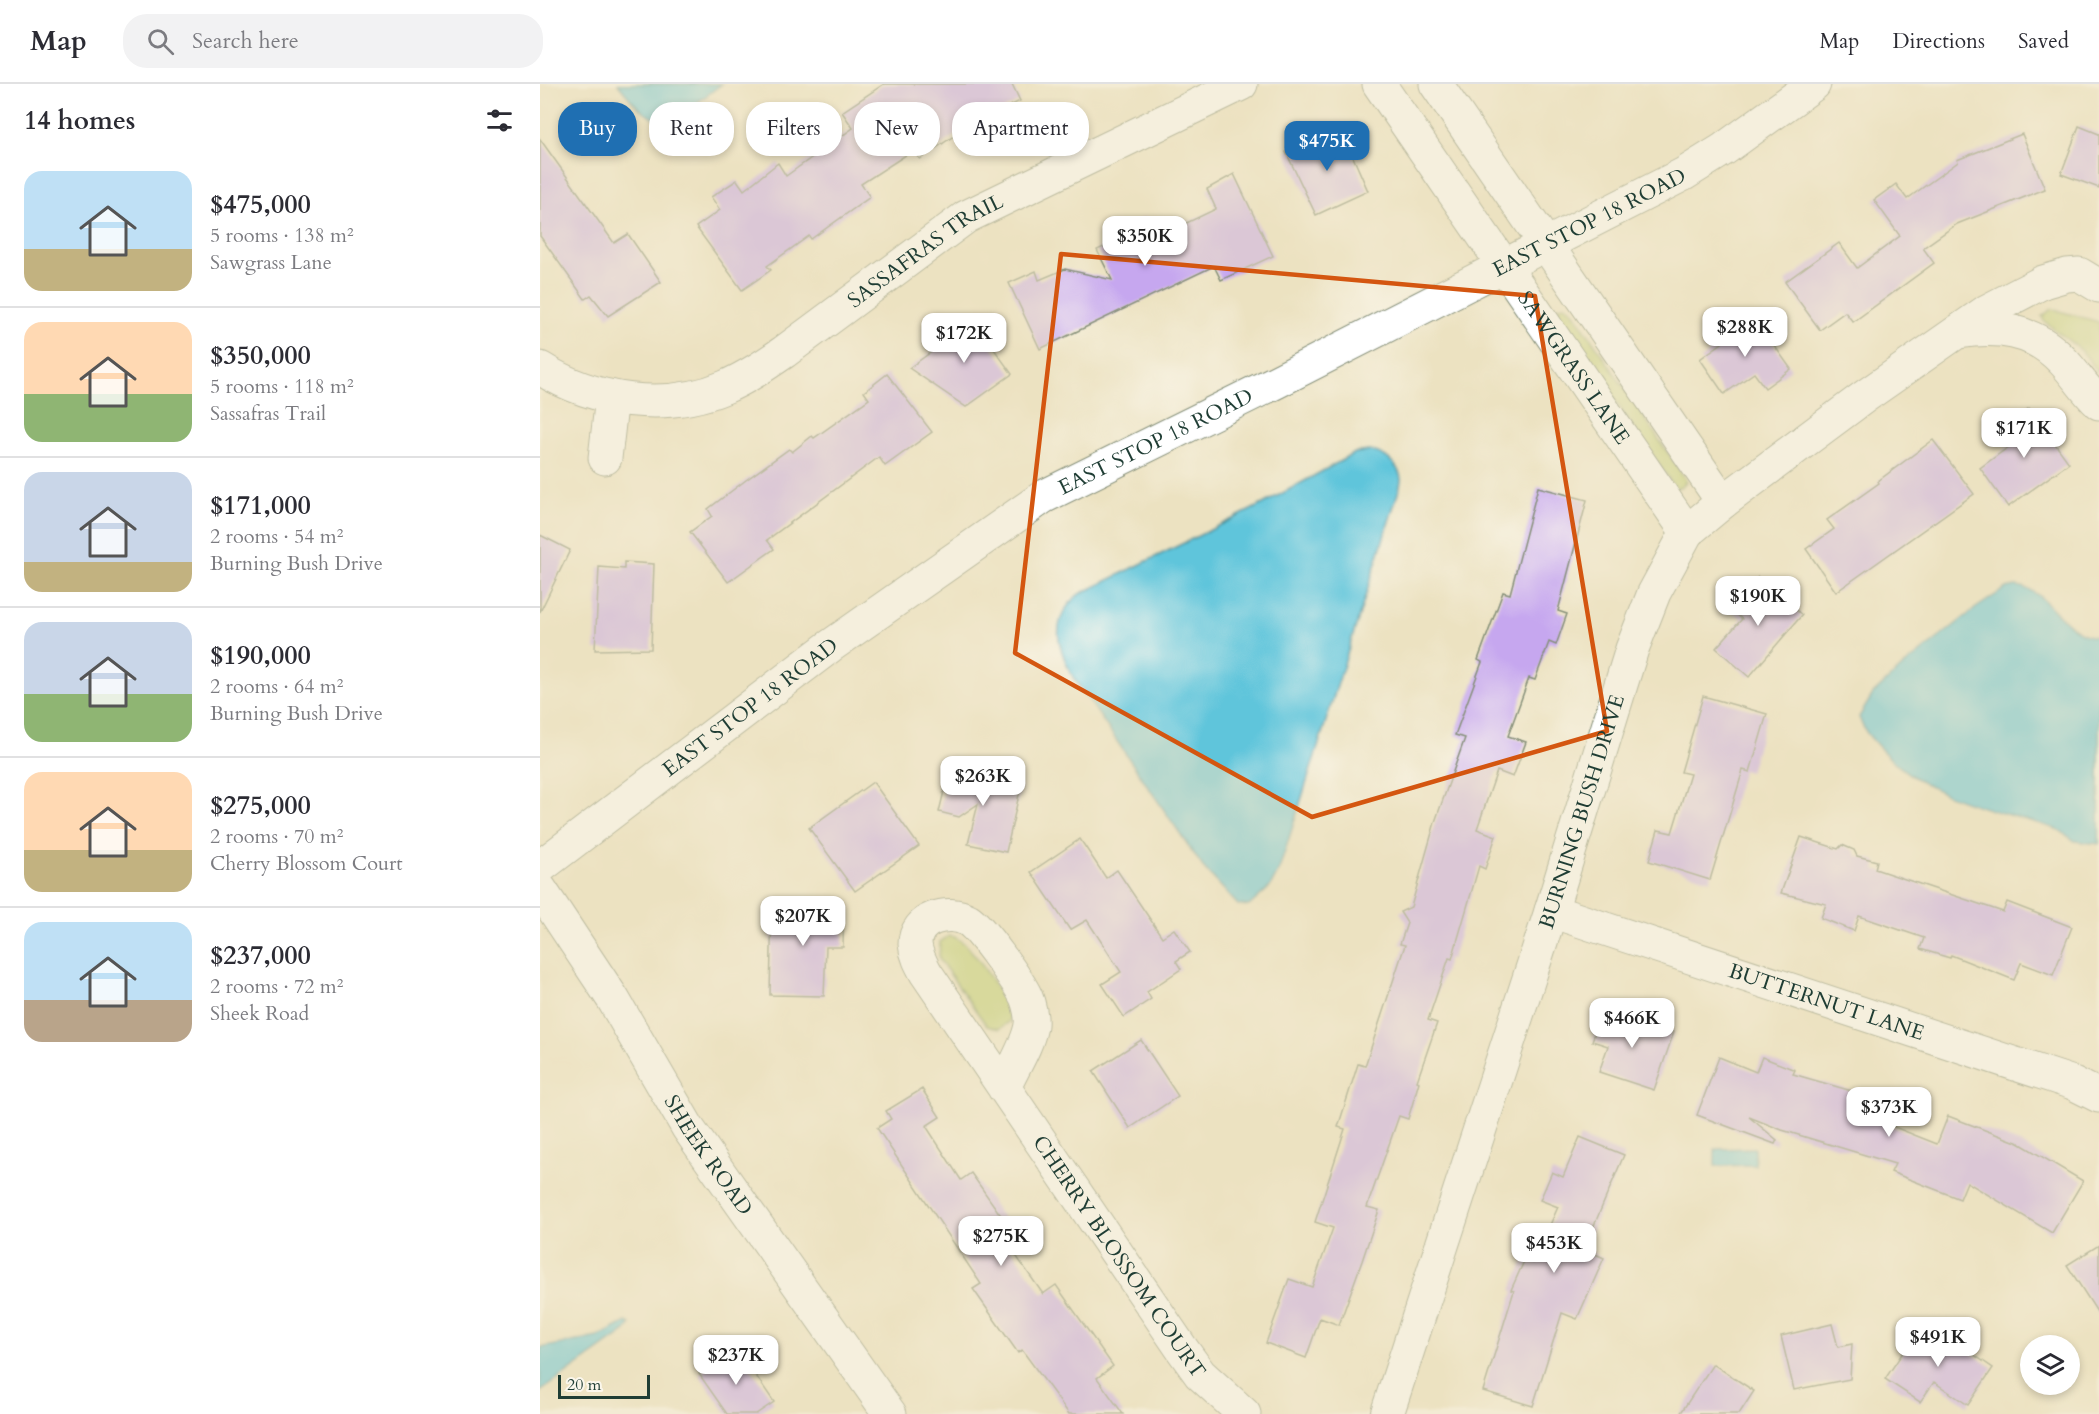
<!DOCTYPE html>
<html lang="en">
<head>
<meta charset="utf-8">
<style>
  :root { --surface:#fff; --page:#f2f2f3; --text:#2b2b33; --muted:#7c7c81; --line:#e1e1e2; --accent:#1f6fb2 }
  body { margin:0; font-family:Cardo,serif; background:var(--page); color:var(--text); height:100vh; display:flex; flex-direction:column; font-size:22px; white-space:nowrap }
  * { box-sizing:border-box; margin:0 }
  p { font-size:20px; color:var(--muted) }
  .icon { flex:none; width:33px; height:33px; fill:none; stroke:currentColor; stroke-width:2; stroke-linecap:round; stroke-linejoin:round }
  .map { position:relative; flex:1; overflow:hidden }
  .sheet { display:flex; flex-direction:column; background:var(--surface); width:540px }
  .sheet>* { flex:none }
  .top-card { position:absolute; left:18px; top:18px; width:570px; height:54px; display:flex; gap:12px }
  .controls { position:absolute; left:1480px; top:1251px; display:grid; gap:12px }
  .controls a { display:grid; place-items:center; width:60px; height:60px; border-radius:50%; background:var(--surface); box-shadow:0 3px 9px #0003; font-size:30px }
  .scale { position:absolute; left:18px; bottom:15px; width:92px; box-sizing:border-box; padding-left:6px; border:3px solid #1f3d34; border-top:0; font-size:16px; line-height:21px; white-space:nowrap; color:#1f3d34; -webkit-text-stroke:4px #fbf7ec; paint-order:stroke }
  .price { position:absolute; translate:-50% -51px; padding:0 14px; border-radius:12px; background:#fff; color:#222; font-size:20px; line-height:39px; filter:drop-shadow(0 2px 3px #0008) }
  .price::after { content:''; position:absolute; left:50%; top:36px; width:18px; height:14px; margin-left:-9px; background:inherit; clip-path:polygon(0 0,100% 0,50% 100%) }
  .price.on { background:var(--accent); color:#fff }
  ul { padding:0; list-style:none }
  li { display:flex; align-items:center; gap:18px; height:150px; padding:0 24px }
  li+li { border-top:2px solid var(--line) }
  li span { display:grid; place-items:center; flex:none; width:168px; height:120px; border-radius:18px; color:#555 }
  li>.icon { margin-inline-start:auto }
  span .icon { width:72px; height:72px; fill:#fffc; stroke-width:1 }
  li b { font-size:26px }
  h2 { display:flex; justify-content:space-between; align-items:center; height:72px; padding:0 24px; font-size:26px }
  .chip { padding:0 21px; border-radius:24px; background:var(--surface); box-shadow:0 3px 9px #0003; font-size:21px; line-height:54px }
  .chip.on { background:var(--accent); color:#fff }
  header { display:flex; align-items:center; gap:36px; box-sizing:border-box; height:84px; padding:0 30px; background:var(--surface); border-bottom:2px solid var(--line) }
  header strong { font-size:28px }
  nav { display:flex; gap:33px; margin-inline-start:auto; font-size:21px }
  .search { width:420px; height:54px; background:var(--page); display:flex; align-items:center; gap:15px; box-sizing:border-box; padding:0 21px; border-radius:24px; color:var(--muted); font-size:22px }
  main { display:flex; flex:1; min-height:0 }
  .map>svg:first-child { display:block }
  .green { fill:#bece70; stroke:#6e8652; stroke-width:1.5 }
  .water { fill:#5ec5db; stroke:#3e8188; stroke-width:1.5 }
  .building { fill:#c6a7ef }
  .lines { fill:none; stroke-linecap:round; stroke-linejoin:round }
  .minor-casing { stroke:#86907a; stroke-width:35 }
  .minor { stroke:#fff; stroke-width:33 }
  .marked { fill:none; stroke:#d45610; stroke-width:4.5; stroke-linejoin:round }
  .labels { text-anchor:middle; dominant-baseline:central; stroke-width:4.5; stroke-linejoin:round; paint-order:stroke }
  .street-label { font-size:21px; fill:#1f3d34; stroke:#fbf7ec }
</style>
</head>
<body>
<header>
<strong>Map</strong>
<div class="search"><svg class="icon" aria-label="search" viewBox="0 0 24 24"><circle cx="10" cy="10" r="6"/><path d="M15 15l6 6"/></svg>Search here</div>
<nav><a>Map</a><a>Directions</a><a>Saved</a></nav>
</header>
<main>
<section class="sheet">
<h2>14 homes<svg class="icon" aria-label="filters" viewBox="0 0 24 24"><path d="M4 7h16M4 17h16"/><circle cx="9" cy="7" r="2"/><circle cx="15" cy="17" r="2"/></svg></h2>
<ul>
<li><span style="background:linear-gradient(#bfe0f5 65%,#c2b280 0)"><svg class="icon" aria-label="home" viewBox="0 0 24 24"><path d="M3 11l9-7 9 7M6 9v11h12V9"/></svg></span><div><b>$475,000</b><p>5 rooms · 138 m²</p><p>Sawgrass Lane</p></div></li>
<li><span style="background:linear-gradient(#ffd9b3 60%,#8fb573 0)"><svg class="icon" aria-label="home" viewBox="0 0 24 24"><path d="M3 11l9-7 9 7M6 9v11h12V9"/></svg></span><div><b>$350,000</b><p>5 rooms · 118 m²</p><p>Sassafras Trail</p></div></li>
<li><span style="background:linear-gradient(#c9d6e8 75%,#c2b280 0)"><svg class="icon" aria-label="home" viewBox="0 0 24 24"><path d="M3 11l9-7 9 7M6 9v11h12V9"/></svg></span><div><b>$171,000</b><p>2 rooms · 54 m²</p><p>Burning Bush Drive</p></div></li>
<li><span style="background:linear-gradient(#c9d6e8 60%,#8fb573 0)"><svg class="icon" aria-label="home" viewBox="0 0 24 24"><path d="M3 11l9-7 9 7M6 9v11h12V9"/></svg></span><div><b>$190,000</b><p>2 rooms · 64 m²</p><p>Burning Bush Drive</p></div></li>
<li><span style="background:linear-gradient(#ffd9b3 65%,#c2b280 0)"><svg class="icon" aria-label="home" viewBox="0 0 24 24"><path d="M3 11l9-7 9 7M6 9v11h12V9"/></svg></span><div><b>$275,000</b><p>2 rooms · 70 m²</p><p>Cherry Blossom Court</p></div></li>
<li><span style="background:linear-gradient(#bfe0f5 65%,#b9a48a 0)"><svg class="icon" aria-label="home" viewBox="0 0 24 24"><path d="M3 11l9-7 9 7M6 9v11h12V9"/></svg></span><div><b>$237,000</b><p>2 rooms · 72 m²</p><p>Sheek Road</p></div></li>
</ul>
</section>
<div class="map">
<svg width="1559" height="1330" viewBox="0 0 1559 1330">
  <rect width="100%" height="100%" fill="#fbf7ec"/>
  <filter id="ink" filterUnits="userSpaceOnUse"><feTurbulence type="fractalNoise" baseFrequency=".0167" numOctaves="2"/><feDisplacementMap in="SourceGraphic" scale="12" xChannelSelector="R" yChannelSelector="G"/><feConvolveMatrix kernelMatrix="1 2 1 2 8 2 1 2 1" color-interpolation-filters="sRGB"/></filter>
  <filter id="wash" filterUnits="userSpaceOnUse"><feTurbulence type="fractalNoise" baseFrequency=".008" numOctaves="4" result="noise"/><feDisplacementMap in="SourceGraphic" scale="24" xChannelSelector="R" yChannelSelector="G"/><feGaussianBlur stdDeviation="1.35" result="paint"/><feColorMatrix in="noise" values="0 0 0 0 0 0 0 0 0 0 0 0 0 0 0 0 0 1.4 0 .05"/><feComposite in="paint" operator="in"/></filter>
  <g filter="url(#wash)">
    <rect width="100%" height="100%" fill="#ece2c1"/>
    <g class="green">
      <polygon points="1025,221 1032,226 1144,393 1146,397 1142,403 1135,404 1016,230 1020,222"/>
      <polygon points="1512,225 1559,238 1559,289 1542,267 1504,237 1502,232"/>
      <path d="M409,852C429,852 456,904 467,921L470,930L469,938L459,945L447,942L399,875L400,858Z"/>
    </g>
    <g class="water">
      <path d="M78,0H182C132,36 123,59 78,0Z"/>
      <path d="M829,367C843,368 859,380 861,395C861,401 858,409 856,415L739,786L730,803L709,822L698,821L663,783L533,593C517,562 509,537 538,511L723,420L815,369Z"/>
      <path d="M1476,502C1511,506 1521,552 1559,553V760L1535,757L1519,746C1456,725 1385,716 1339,663C1330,653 1323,646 1319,633L1333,610L1361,584L1436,524L1466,504Z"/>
      <polygon points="1215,1064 1215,1081 1175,1082 1175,1065"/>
      <polygon points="86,1238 90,1240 86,1247 0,1308 0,1264 58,1253"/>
    </g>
    <g id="blocks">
      <g class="building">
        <polygon points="344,0 472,0 480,17 458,28 461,32 430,49 427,43 380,75 372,67 321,100 330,113 271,155 269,152 227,182 231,186 202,206 156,143 180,126 171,113 197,96 204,106 238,79 246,92 313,44 302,28"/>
        <polygon points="1539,42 1559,50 1559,104 1521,90"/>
        <polygon points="802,48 828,107 776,131 746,68 773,52 776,61"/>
        <polygon points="1482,50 1505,105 1417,140 1383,164 1394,179 1313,238 1305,228 1280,246 1245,198 1299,159 1317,184 1360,152 1334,116 1356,100 1367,115 1418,78 1417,76"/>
        <polygon points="0,55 74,159 88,150 121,198 68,232 51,211 45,215 0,152"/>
        <polygon points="694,90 733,172 681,196 674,182 500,265 469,199 496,187 499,196 525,185 572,196 557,166 582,155 577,147 605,133 615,154 676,125 667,105"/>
        <polygon points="427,231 431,239 434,237 472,290 426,323 369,284 408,256 404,250"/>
        <polygon points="1214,233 1251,285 1225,304 1214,289 1184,310 1160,275 1182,259 1180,256"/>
        <polygon points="347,290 392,348 345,382 339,373 227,456 234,465 188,498 150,448 172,432 168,425 206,396 249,365 252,368 272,352 274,354 329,315 324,308"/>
        <polygon points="1489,324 1529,379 1468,423 1440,384 1474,359 1462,343"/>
        <polygon points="1393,356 1434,410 1296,508 1266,465 1294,445 1287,436 1339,399 1338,397"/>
        <polygon points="998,403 1047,416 1018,527 1027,530 1016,561 1009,558 995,596 989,594 968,652 986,658 973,693 957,687 937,745 956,752 945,785 939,782 912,875 909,874 888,936 897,939 877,997 879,998 868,1035 859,1032 827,1123 839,1126 822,1177 799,1241 780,1234 766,1274 726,1259 749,1195 772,1203 793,1144 775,1138 805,1045 798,1043 818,980 825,982 865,861 860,860 867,839 860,828 871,823 895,738 925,654 915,651 942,578 938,576 963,508 970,510"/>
        <polygon points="0,451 30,466 0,528"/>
        <polygon points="84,478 114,480 111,565 55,566 59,483 84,485"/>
        <polygon points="1218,493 1262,531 1209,593 1176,564 1202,535 1190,525"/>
        <polygon points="1163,612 1227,630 1210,688 1203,686 1170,796 1109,777 1118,746 1132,749 1150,690 1141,688"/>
        <polygon points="409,686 481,702 466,768 428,760 438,720 419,733 399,728"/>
        <polygon points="333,698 379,762 315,807 269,744"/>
        <polygon points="1261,753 1298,765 1302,761 1314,766 1317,772 1337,777 1335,785 1463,828 1467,818 1532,843 1513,891 1481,879 1474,896 1411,871 1410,874 1380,865 1384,854 1319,832 1314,847 1281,834 1286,820 1241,809"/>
        <polygon points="540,755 566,794 577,786 622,853 634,845 650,868 636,877 641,885 607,908 611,915 584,933 562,900 581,888 547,836 530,846 491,788"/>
        <polygon points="232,819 304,821 303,863 286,863 284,912 230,911"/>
        <polygon points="1063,925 1134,948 1114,1006 1059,988 1068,962 1052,957"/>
        <polygon points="601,956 638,1012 590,1044 553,987"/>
        <polygon points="1179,973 1216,988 1222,973 1255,986 1253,990 1350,1018 1344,1039 1397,1060 1408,1032 1479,1059 1543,1097 1512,1149 1427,1098 1420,1115 1351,1088 1355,1080 1242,1046 1209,1033 1237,1056 1235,1060 1157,1031"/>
        <polygon points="382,1005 400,1033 386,1042 421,1096 431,1089 474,1150 465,1156 503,1210 516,1201 573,1282 557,1294 583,1330 529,1330 482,1266 478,1269 433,1205 441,1200 337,1044 351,1035 346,1027"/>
        <polygon points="1040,1053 1084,1071 1044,1165 1064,1174 1037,1235 1022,1229 993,1322 943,1307 974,1207 971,1206 985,1175 993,1179 1018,1123 1000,1116 1012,1088 1023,1093"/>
        <polygon points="1559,1161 1559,1231 1527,1181"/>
        <polygon points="1292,1240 1298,1263 1312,1260 1310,1295 1254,1306 1241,1252"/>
        <polygon points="1380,1243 1392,1250 1396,1245 1453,1284 1428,1321 1394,1298 1380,1318 1345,1295"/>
        <polygon points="197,1264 234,1318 216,1330 187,1330 159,1290"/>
        <polygon points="1173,1280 1214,1307 1199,1330 1140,1330"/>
      </g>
    </g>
  </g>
  <g filter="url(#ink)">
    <use href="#blocks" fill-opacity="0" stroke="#86907a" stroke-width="1.5"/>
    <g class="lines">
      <defs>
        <g id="minor">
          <path id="s1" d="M839,0L1147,448"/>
          <polyline points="896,0 1183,418"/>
          <path d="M1418,248C1457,242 1493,245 1522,276C1535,289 1545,306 1559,319"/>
          <path id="s2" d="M0,284C53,318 126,328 185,303C206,294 225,281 244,268L426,133L701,0"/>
          <polyline points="65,374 72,313"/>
          <path id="s3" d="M0,783L289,563L503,413L736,298L1144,90L1184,65L1274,0"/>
          <path id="s4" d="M0,805L73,915L148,1044L350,1330"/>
          <path id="s5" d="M1011,827L1533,999L1559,1012"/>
          <path id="s6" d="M464,1004C472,985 488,961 491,941C492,933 489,920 486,913C479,898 441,844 428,836C408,825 375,834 375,860C376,871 381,880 386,889L642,1265L660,1290L704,1330"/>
          <path id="s7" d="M847,1330L1011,827L1092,565L1114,509L1147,448L1183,418L1324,313L1447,227L1503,198L1527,191L1539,190L1559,202"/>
        </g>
      </defs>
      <use href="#minor" class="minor-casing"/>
      <use href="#minor" class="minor"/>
    </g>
  </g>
  <path d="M0 0H1559V1330H0ZM521,170L995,212L1067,647L772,733L475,569Z" fill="#ece2c1" fill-opacity=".55" fill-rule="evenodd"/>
  <path class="marked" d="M521,170L995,212L1067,647L772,733L475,569Z"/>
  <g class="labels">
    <g class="street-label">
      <text stroke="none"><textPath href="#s3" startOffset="1236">EAST STOP 18 ROAD</textPath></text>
      <text stroke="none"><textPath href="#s2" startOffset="436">SASSAFRAS TRAIL</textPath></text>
      <text stroke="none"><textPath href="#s1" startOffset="344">SAWGRASS LANE</textPath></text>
      <text stroke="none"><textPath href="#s3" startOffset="750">EAST STOP 18 ROAD</textPath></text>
      <text stroke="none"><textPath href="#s3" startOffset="264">EAST STOP 18 ROAD</textPath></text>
      <text stroke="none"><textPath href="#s7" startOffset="633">BURNING BUSH DRIVE</textPath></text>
      <text stroke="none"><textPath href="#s5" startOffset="290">BUTTERNUT LANE</textPath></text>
      <text stroke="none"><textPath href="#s4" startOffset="315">SHEEK ROAD</textPath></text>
      <text stroke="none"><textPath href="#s6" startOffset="638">CHERRY BLOSSOM COURT</textPath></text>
    </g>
  </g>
</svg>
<div class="controls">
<a><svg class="icon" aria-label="layers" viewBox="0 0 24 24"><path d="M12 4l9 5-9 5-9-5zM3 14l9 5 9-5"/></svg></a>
</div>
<div class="scale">20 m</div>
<b class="price on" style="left:787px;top:88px">$475K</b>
<b class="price" style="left:605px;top:183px">$350K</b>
<b class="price" style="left:1205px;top:274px">$288K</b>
<b class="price" style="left:424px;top:280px">$172K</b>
<b class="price" style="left:1484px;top:375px">$171K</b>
<b class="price" style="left:1218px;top:543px">$190K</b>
<b class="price" style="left:443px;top:723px">$263K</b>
<b class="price" style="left:263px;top:863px">$207K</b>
<b class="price" style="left:1092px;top:965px">$466K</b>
<b class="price" style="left:1349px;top:1054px">$373K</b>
<b class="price" style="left:461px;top:1183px">$275K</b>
<b class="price" style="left:1014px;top:1190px">$453K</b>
<b class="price" style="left:1398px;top:1284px">$491K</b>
<b class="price" style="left:196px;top:1302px">$237K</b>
<div class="top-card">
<a class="chip on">Buy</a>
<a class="chip">Rent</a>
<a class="chip">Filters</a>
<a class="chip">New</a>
<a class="chip">Apartment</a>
</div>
</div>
</main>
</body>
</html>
